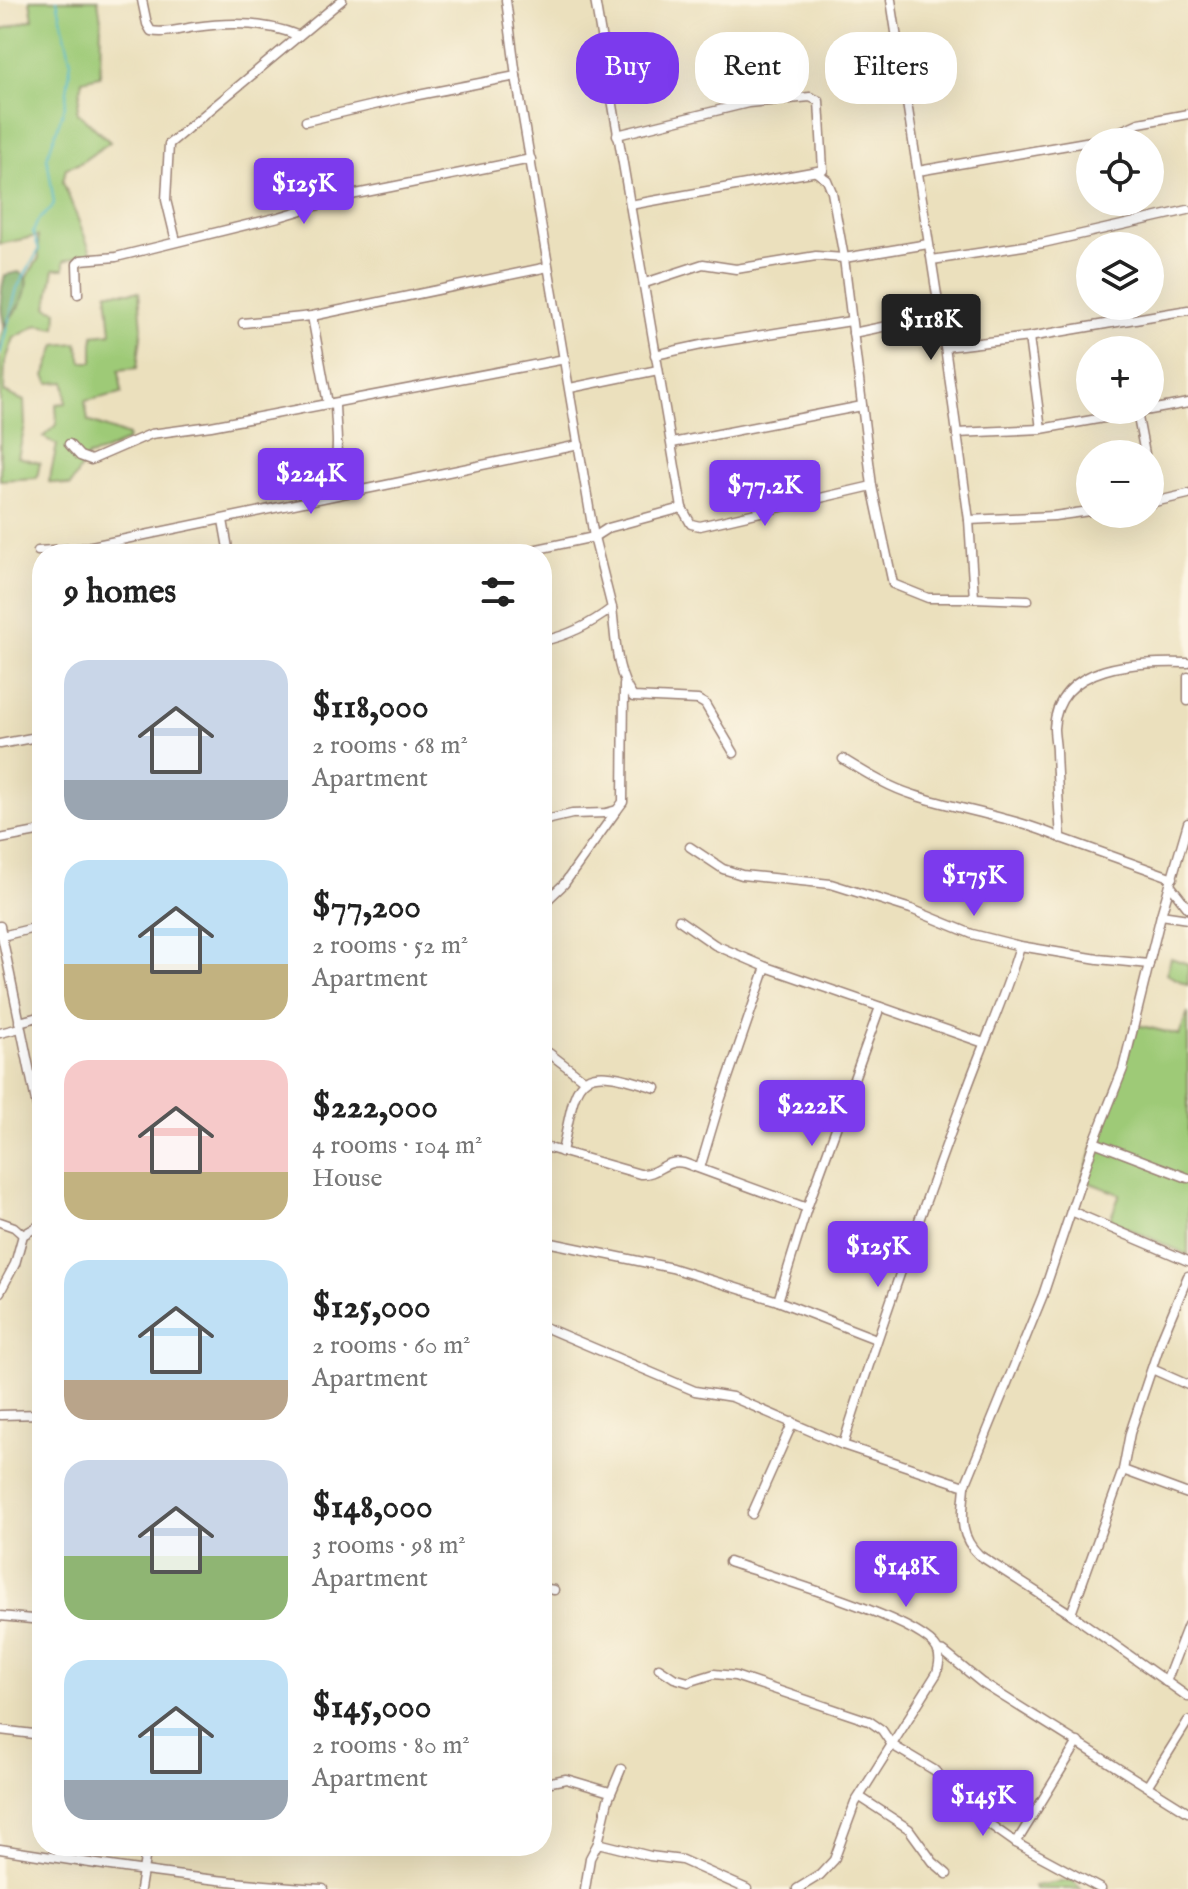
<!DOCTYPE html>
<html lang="en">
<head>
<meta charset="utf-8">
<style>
  :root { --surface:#fff; --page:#f6f6f6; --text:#222; --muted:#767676; --accent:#7c3aed }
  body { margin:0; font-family:"IM FELL English",serif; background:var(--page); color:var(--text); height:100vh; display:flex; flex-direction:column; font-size:30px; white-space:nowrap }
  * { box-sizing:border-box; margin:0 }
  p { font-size:26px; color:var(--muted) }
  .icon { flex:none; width:44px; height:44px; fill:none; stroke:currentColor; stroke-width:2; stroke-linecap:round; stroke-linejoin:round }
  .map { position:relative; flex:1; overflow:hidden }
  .drawer { position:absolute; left:32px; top:544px; width:520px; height:1312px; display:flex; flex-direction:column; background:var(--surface); border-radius:32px; box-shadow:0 8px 32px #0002 }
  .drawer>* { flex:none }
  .guide { position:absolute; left:576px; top:32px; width:492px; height:72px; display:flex; gap:16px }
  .tools { position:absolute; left:1076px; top:128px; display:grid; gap:16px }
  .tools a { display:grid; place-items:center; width:88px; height:88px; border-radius:50%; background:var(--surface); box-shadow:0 8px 32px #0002; font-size:40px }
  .price { position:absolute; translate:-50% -68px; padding:0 18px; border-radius:8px; background:var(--accent); color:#fff; font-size:26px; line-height:52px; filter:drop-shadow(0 2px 4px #0008) }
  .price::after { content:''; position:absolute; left:50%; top:48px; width:24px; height:18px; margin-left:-12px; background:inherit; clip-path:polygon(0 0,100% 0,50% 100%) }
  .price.on { background:#222; color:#fff }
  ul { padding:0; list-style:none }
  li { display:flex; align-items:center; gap:24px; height:200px; padding:0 32px }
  li span { display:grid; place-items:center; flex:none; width:224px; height:160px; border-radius:24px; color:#555 }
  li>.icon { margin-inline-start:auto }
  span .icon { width:96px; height:96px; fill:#fffc; stroke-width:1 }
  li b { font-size:34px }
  h2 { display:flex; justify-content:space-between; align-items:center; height:96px; padding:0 32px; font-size:34px }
  .tag { padding:0 28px; border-radius:32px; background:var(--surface); box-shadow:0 8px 32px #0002; font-size:28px; line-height:72px }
  .tag.on { background:var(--accent); color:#fff }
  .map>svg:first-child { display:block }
  .green { fill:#9eca77; stroke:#747451; stroke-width:2 }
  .forest { fill:#7eae68; stroke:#64664a; stroke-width:2 }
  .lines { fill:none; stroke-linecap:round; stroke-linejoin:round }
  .stream { stroke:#4eb8cb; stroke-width:2 }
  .minor-casing { stroke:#9a8074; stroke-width:11 }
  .minor { stroke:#fff; stroke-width:8 }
</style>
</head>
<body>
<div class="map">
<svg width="1188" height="1889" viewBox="0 0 1188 1889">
  <rect width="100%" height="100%" fill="#fcf5e5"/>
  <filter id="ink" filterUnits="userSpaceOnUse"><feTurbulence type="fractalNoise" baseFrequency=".0125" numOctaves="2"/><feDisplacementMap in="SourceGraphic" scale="16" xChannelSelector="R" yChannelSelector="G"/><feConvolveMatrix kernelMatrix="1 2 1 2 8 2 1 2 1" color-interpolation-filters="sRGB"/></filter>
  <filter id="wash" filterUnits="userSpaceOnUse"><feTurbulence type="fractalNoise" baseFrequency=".006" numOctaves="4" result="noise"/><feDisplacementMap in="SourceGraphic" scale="32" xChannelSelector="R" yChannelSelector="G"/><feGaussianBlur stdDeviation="1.8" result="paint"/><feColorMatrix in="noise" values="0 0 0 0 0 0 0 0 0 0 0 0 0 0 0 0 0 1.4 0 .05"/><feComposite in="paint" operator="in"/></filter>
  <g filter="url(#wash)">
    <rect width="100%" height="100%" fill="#ebe0bd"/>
    <g class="green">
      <path d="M30,0H98L101,20L100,76L82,80L77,112L110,142L80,163L66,168L63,182L91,252L64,261V269H54L47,307L57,311L56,328L38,325L14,338L5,363L4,392L24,401L25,426L18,457L40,463L37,478L0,480V338C6,316 30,302 26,278L39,258L38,236L0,244V30L33,19Z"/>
      <polygon points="107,292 139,292 142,328 137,368 119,370 122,393 85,401 88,421 128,436 127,441 100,453 88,456 70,486 49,482 57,445 43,437 57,424 56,404 66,403 65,382 49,383 45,376 56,345 77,343 82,362 93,362 93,335 111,333"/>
      <polygon points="1171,958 1188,964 1188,985 1166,974"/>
      <polygon points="1188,1012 1188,1255 1110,1220 1120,1194 1082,1180 1138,1025 1179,1035"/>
      <polygon points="1072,1880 1081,1889 1035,1889 1034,1886"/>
    </g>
    <path class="forest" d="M19,272L26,278C29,297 16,311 4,325C0,309 0,291 5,275Z"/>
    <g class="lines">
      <polyline class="stream" points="0,355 17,288 39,250 33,232 38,220 50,210 54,203 47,157 65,106 71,61 57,0"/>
    </g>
  </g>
  <g filter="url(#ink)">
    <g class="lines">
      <defs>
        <g id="minor">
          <path d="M142,0L147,24L151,31C166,34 180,29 195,27C229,22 265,22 297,35"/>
          <path d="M506,0L516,76L594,537L612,608C591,624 568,636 542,641"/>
          <polyline points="306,121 408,97 516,76"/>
          <polyline points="617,135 748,103 810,97 819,101 823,170 630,205"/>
          <polyline points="918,171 1103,139 1139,123 1188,114"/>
          <polyline points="816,172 827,180 832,192 844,258 872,486 893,584 928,598 974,598 969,520 945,347 891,0"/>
          <polyline points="176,241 166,200 169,144 342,0"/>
          <polyline points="932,260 1043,243 1188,210"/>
          <polyline points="645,283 703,264 736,269 816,256 844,258 928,244"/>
          <polyline points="78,294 77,264 81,260 116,257 279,217 356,194 531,159"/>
          <polyline points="312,316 328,404"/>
          <polyline points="243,323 312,316 548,267"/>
          <polyline points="853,333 940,315"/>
          <polyline points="1029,337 1041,429"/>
          <polyline points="945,347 1029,337 1188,310"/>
          <polyline points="655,355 706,344 851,321"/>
          <polyline points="570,388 658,370"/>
          <path d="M335,403C335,416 337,430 337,443C337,467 329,471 346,492"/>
          <polyline points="1150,410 1188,403"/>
          <polyline points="1137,412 1145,454"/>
          <polyline points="957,433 1041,429 1149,410"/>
          <polyline points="672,443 862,406"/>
          <polyline points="69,444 80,456 91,460 151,434 211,426 565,359"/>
          <polyline points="1150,482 1154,502"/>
          <polyline points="1150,503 1188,494"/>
          <polyline points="682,508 691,524 700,526 872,486"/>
          <polyline points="223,520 229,554"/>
          <polyline points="969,520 1054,516 1090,511"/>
          <polyline points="38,551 82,548 579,445"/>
          <polyline points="514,554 594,537 608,528 682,508 595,0"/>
          <polyline points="974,598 1028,600"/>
          <path d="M612,608C616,638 615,672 633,697L698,700L705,704L734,753"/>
          <polyline points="1188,677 1188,701"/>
          <polyline points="0,744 42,736"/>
          <path d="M843,759C866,773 888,787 914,795C963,811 1014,817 1061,838"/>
          <polyline points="542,821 572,814 606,813 617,810 623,802 624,685"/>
          <polyline points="0,839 42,831"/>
          <path d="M690,847L723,869L742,875L831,884L911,909L972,934L1020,946C1005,997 983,1044 965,1094C922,1210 880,1327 843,1445"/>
          <path d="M1173,878L1061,838C1059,809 1057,781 1056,752C1056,744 1054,736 1054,728C1058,662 1140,662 1188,663"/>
          <polyline points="1170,885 1188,908"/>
          <polyline points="542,905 564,884 617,810"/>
          <polyline points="1161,915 1188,919"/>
          <polyline points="679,920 715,945 766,967 984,1043"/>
          <polyline points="0,926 42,1131"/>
          <polyline points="2,936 42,926"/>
          <polyline points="1020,946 1098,959 1149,964"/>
          <polyline points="19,1022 42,1016"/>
          <polyline points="0,1033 20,1028"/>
          <polyline points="542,1051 549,1053 584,1080"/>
          <polyline points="1094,1142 1188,1178"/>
          <path d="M542,1146L640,1174C660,1175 663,1159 684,1163L807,1208"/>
          <path d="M562,1152C578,1076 573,1061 656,1088"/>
          <polyline points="700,1168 720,1101 766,967"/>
          <polyline points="1071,1211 1188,1261"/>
          <polyline points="0,1222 14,1227 23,1235"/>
          <polyline points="542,1241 672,1268 778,1301 876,1339"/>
          <polyline points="0,1292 15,1264 23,1235 42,1224"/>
          <polyline points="778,1301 807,1208 880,1007"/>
          <path d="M542,1326L695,1391L732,1397L843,1445L965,1486C963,1514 957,1534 979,1555L1071,1614L1188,1697"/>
          <polyline points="1152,1369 1188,1385"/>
          <polyline points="0,1415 42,1414"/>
          <polyline points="1123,1470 1188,1494"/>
          <polyline points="965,1486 1043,1295 1094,1142 1123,1069 1161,915 1188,823"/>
          <polyline points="752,1514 793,1422"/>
          <path d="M729,1562C766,1575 921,1619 937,1649C941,1657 939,1665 937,1673L855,1803L834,1860L820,1875L797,1889"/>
          <polyline points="542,1588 554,1590"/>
          <polyline points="1071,1614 1123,1470 1130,1433 1162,1338 1188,1276"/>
          <polyline points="0,1616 42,1620"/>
          <polyline points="938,1651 944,1652 982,1683 1188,1812"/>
          <polyline points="659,1668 674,1678 688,1682 714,1674 735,1676 869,1721 882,1730 892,1745 934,1770 992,1826 1016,1843 1101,1889"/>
          <polyline points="1166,1682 1188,1625"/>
          <polyline points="0,1730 42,1735"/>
          <polyline points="1148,1785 1188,1721"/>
          <polyline points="542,1792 546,1783 566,1779 610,1792"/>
          <polyline points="860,1797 909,1829 933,1862 947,1874"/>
          <polyline points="598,1843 608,1800 621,1769"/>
          <polyline points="1016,1843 1078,1742"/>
          <path d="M0,1849C107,1866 214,1883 323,1889"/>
          <polyline points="140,1889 147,1846"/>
          <polyline points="585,1889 590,1858 598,1843 650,1856 682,1860 747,1889"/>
        </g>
      </defs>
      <use href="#minor" class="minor-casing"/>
      <use href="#minor" class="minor"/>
    </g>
  </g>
</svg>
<div class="tools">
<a><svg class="icon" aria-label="locate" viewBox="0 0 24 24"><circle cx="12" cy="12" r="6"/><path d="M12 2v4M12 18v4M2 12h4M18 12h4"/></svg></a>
<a><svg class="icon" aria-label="layers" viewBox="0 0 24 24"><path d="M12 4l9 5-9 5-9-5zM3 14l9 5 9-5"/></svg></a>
<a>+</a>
<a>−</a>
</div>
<b class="price" style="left:304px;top:226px">$125K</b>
<b class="price on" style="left:931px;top:362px">$118K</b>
<b class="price" style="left:311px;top:516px">$224K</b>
<b class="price" style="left:765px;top:528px">$77.2K</b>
<b class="price" style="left:974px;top:918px">$175K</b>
<b class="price" style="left:812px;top:1148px">$222K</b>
<b class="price" style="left:878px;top:1289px">$125K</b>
<b class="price" style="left:906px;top:1609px">$148K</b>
<b class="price" style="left:983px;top:1838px">$145K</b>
<div class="guide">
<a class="tag on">Buy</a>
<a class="tag">Rent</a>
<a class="tag">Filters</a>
</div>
<section class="drawer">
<h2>9 homes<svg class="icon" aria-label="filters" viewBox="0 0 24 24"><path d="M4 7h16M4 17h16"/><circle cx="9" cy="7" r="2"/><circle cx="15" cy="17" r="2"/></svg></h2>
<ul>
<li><span style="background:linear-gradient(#c9d6e8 75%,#9aa5b1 0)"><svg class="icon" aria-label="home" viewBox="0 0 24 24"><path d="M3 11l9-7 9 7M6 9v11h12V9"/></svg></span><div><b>$118,000</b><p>2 rooms · 68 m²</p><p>Apartment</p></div></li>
<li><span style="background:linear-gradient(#bfe0f5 65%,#c2b280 0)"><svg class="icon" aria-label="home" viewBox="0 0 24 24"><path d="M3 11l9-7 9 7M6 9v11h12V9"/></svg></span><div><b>$77,200</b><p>2 rooms · 52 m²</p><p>Apartment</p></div></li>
<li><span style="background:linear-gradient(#f6c9c9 70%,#c2b280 0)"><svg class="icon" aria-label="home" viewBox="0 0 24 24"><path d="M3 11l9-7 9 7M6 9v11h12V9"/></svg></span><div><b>$222,000</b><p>4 rooms · 104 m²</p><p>House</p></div></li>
<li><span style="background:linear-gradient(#bfe0f5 75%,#b9a48a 0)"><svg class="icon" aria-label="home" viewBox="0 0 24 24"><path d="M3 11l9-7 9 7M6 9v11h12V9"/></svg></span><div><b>$125,000</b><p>2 rooms · 60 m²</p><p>Apartment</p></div></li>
<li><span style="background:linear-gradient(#c9d6e8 60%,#8fb573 0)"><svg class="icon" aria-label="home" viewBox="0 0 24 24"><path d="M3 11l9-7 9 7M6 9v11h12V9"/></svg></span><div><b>$148,000</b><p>3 rooms · 98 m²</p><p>Apartment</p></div></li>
<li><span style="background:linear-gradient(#bfe0f5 75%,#9aa5b1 0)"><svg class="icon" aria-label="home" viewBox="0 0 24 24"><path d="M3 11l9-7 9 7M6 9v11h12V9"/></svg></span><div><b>$145,000</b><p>2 rooms · 80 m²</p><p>Apartment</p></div></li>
</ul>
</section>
</div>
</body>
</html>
